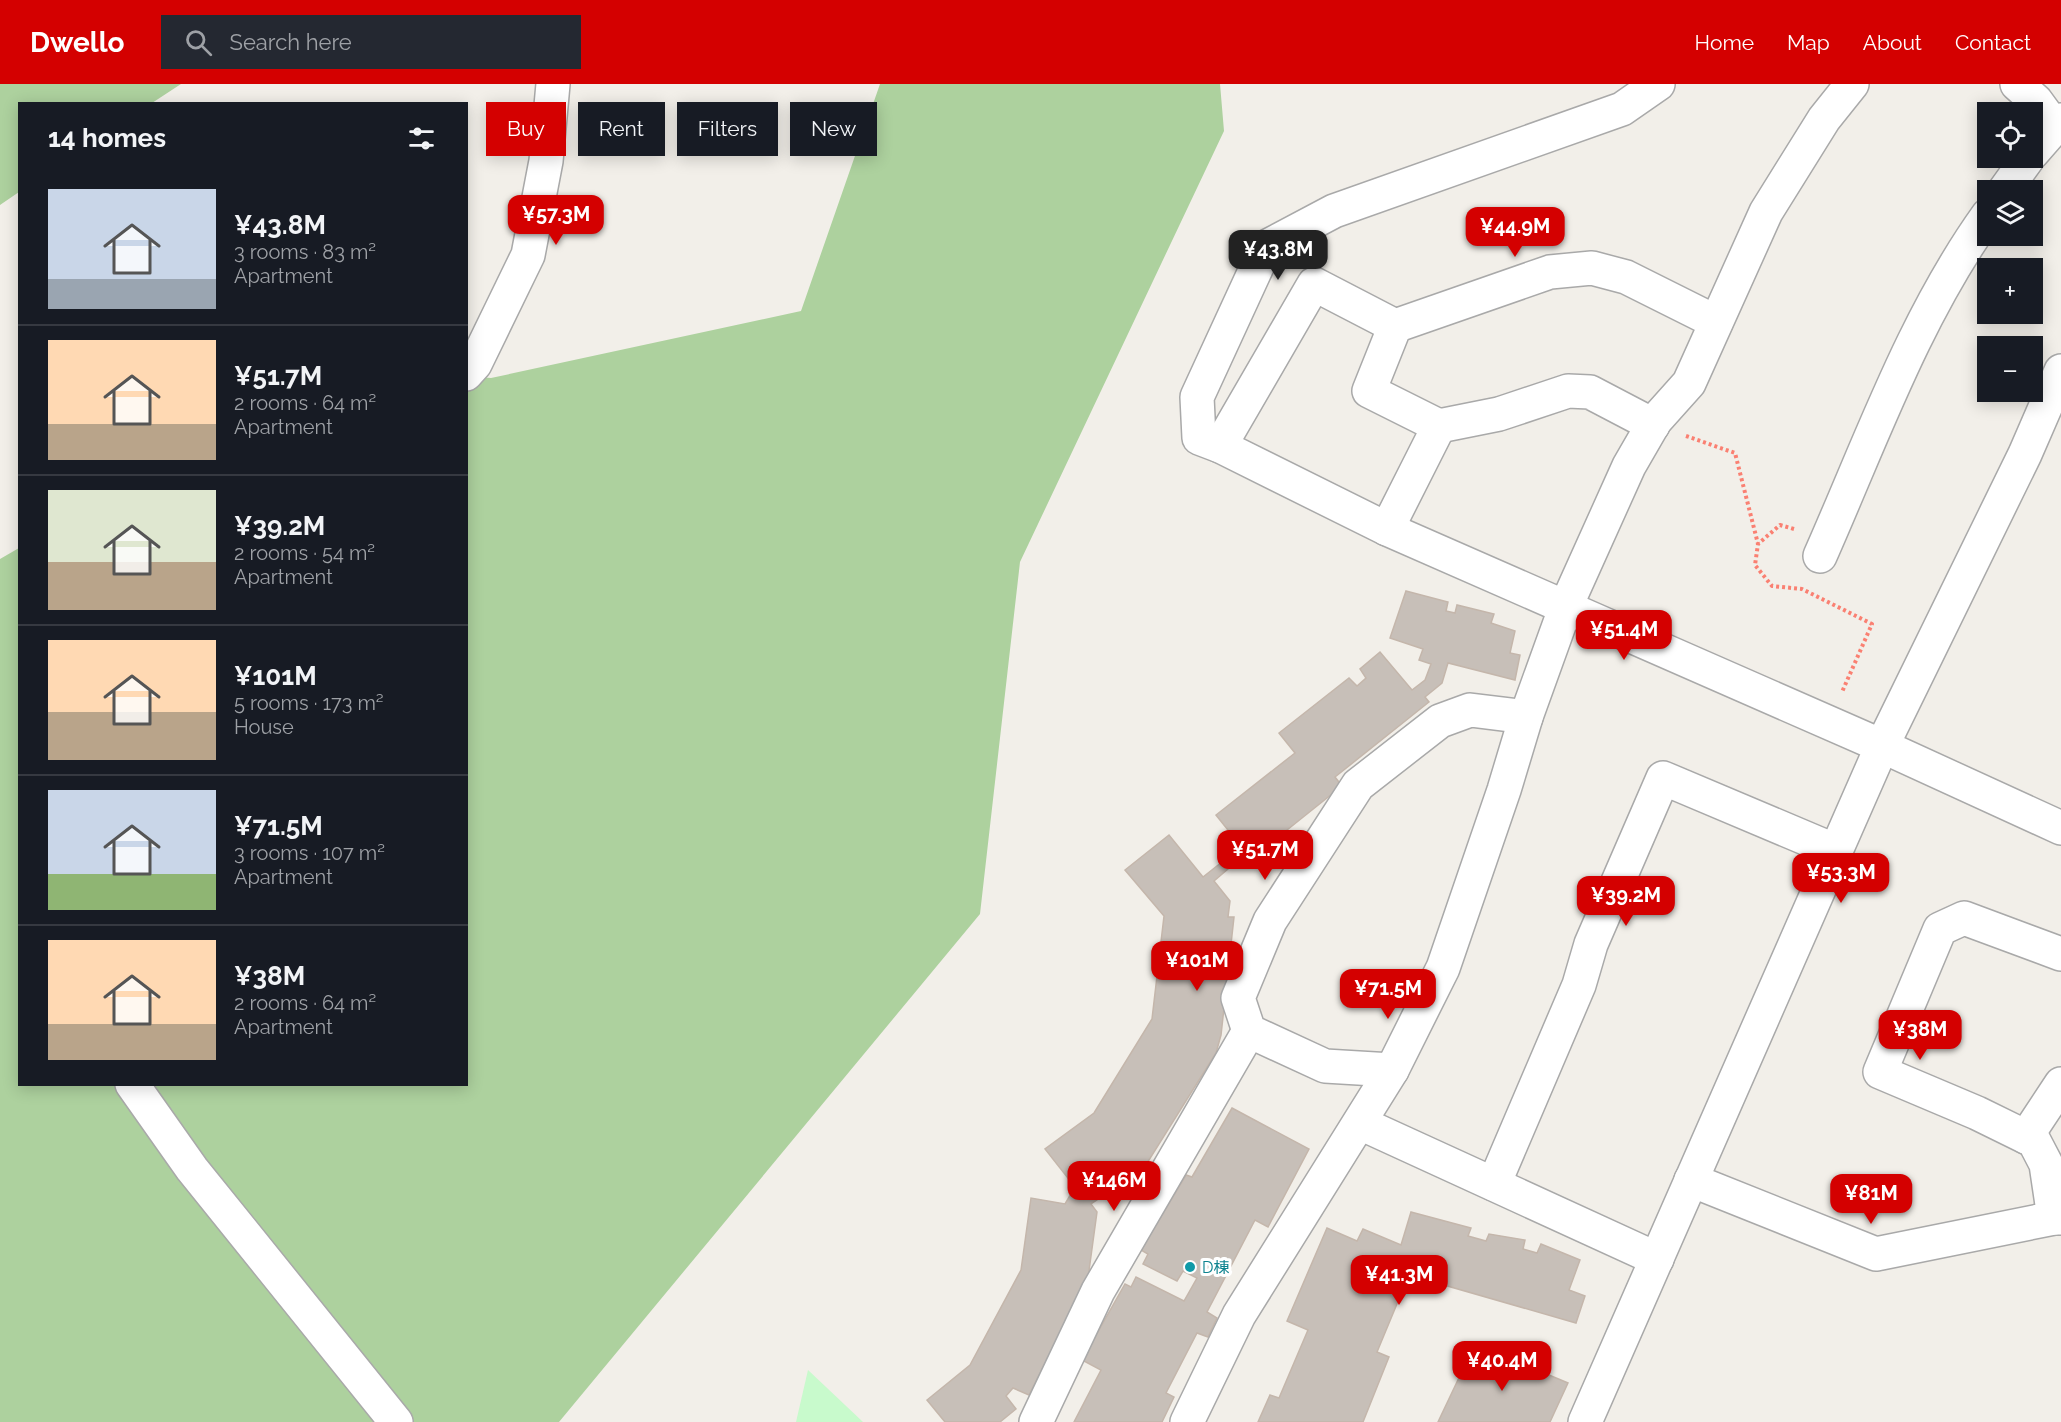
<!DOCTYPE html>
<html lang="en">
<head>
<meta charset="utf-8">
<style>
  :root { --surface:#171b24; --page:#242831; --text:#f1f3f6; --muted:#9ea1a6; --line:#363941; --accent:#d40000 }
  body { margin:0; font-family:Raleway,"Noto Sans JP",sans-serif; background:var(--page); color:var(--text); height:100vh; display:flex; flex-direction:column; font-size:22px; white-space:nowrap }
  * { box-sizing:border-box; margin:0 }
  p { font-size:20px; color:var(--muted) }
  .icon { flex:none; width:33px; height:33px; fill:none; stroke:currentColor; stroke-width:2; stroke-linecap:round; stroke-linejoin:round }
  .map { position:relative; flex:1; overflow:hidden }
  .details { position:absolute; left:18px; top:18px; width:450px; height:984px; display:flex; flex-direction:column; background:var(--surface); border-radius:0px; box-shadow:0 3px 15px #0003 }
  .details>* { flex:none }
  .banner { position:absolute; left:486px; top:18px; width:570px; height:54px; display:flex; gap:12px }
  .controls { position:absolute; left:1977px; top:18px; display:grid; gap:12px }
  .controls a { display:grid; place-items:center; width:66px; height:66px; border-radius:0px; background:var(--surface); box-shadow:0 3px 15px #0003; font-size:30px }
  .price { position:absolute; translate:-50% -51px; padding:0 14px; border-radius:12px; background:var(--accent); color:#fff; font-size:20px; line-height:39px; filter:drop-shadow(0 2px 3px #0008) }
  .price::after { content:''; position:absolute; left:50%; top:36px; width:18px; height:14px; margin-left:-9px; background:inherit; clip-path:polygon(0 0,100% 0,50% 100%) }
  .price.current { background:#222; color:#fff }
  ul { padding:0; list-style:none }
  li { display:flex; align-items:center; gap:18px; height:150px; padding:0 30px }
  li+li { border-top:2px solid var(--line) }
  li span { display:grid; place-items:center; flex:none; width:168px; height:120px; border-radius:0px; color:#555 }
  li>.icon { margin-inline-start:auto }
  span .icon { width:72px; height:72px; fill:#fffc; stroke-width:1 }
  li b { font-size:26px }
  h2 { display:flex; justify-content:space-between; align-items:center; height:72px; padding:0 30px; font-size:26px }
  .tag { padding:0 21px; border-radius:0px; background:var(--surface); box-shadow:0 3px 15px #0003; font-size:21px; line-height:54px }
  .tag.current { background:var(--accent); color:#fff }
  header { display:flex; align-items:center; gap:36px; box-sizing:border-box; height:84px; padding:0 30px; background:var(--accent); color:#fff }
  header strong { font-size:28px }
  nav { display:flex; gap:33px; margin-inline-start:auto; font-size:21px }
  .search { width:420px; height:54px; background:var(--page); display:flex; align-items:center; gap:15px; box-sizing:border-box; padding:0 21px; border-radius:0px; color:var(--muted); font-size:22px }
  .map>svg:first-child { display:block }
  .forest { fill:#add19e }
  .park { fill:#c8facc }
  .building { fill:#c7bfb8; stroke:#c4b6ab; stroke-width:1.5 }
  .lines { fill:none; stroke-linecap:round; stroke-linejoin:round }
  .minor-casing { stroke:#a9a9a9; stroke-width:36 }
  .path { stroke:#fa8072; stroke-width:4; stroke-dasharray:3 3; stroke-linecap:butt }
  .minor { stroke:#fff; stroke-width:33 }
  .culture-dot { fill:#0f9aa8; stroke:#fff; stroke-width:2 }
  .labels { text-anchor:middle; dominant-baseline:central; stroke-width:6; stroke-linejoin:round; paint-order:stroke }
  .culture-label { font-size:16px; fill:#0d838f; stroke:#fff; text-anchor:start }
</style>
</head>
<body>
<header>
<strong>Dwello</strong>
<div class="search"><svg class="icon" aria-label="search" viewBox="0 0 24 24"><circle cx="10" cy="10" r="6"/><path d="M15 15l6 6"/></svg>Search here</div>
<nav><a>Home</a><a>Map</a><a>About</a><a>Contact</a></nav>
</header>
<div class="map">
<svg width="2061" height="1338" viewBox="0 0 2061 1338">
  <rect width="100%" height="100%" fill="#f2efe9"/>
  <g class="forest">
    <polygon points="0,0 181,0 152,19 20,20 19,108 0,121"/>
    <polygon points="880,0 1220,0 1224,47 1020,478 980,830 559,1338 0,1338 0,475 19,464 20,1000 466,1000 467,292 491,294 801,227"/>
  </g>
  <polygon class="park" points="808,1286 863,1338 796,1338"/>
  <g class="building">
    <polygon points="1406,507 1448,518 1446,527 1455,529 1457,521 1494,530 1491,539 1515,547 1510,569 1520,571 1515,596 1448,579 1442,599 1425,613 1429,618 1335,693 1342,702 1247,778 1242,773 1214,797 1230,817 1228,833 1234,833 1221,951 1216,969 1144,1084 1091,1120 1097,1128 1088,1194 1029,1311 1013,1304 1006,1312 1016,1325 1000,1338 945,1338 927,1316 970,1281 1021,1186 1031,1114 1065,1120 1075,1103 1045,1065 1094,1029 1152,935 1164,832 1125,786 1169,751 1203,793 1232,770 1222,758 1232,751 1216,731 1295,669 1279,649 1349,594 1357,602 1366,594 1360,585 1380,568 1412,606 1425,596 1431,580 1419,576 1423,565 1390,554"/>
    <polygon points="1232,1024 1309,1065 1268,1143 1255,1136 1207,1228 1217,1234 1208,1253 1197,1249 1166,1309 1174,1313 1162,1338 1074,1338 1101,1286 1082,1276 1125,1200 1131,1203 1136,1193 1184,1217 1197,1194 1183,1187 1177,1197 1143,1180 1148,1170 1141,1166 1186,1091 1192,1093"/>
    <polygon points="1411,1128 1471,1144 1468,1152 1486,1157 1489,1150 1525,1156 1523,1165 1537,1169 1541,1160 1580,1176 1569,1206 1585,1212 1576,1239 1409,1191 1377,1268 1389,1273 1363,1338 1258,1338 1270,1311 1279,1314 1308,1246 1287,1237 1327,1144 1357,1157 1363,1145 1401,1161"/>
    <polygon points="1475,1260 1568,1299 1550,1338 1438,1338"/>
  </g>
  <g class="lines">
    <defs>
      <g id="minor">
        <polyline points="1658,0 1622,25 1334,127 1266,163 1197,313 1199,354 1220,362 1387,445 1439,342 1369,307 1395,242 1550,188 1592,184 1626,193 1716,238"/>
        <polyline points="2017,0 2036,17 2055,43"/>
        <polyline points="2032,69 2061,36"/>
        <polyline points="2005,106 2028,74"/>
        <polyline points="466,290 475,280 528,171 546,77 553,0"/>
        <polyline points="1439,342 1499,330 1568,307 1590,308 1653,341"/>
        <polyline points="1220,362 1314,200 1395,242"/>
        <polyline points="1387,445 1882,662 2061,744"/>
        <path d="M1820,472C1871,357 1914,234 1988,131"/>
        <polyline points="2061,870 1964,834 1940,845 1880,988 1977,1029 2034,1057 2046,1080 2054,1134 2061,1134"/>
        <polyline points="1392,986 1325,982 1249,947 1238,914 1270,837 1358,701 1440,637 1470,626 1526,633"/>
        <polyline points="132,1000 192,1085 396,1338"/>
        <polyline points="1360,1039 1657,1175"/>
        <polyline points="2026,1053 2061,1000"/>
        <polyline points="1691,1096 1876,1170 2054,1134"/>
        <polyline points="1494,1100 1579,901 1591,860 1663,694 1836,767"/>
        <polyline points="1036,1338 1098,1207 1249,947"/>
        <polyline points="1187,1338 1239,1231 1392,986 1443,884 1504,706 1526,633 1566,522 1629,382 1655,337 1689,299 1766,128 1824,35 1852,0"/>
        <polyline points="1585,1338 1882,662 2025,370 2061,287"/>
      </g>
    </defs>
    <use href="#minor" class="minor-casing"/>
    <g class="path">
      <polyline points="1686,352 1735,369 1758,460"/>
      <polyline points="1794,445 1780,441 1758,460 1755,481 1772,502 1802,505 1872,540 1842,608"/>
    </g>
    <use href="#minor" class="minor"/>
  </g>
  <circle class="culture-dot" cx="1190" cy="1183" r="6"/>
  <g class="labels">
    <g class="culture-label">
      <text x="1202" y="1183">D棟</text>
    </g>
  </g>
</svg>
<div class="controls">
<a><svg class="icon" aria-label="locate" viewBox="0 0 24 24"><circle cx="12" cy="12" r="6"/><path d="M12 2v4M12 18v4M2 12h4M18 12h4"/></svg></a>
<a><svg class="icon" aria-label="layers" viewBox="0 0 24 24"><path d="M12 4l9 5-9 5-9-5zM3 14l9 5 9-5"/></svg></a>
<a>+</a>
<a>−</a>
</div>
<b class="price" style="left:556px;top:162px">¥57.3M</b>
<b class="price" style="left:1515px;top:174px">¥44.9M</b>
<b class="price current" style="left:1278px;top:197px">¥43.8M</b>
<b class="price" style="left:1624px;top:577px">¥51.4M</b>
<b class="price" style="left:1265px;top:797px">¥51.7M</b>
<b class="price" style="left:1841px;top:820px">¥53.3M</b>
<b class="price" style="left:1626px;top:843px">¥39.2M</b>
<b class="price" style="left:1197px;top:908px">¥101M</b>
<b class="price" style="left:1388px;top:936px">¥71.5M</b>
<b class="price" style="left:1920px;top:977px">¥38M</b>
<b class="price" style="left:1114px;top:1128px">¥146M</b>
<b class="price" style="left:1871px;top:1141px">¥81M</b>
<b class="price" style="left:1399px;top:1222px">¥41.3M</b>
<b class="price" style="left:1502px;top:1308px">¥40.4M</b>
<div class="banner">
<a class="tag current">Buy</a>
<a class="tag">Rent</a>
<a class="tag">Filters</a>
<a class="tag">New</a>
</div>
<section class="details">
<h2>14 homes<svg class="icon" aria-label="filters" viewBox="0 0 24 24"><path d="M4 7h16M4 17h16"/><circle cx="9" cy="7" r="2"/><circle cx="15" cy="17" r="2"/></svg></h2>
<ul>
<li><span style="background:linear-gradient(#c9d6e8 75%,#9aa5b1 0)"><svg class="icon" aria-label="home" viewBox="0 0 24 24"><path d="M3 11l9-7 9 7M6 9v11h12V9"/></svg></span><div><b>¥43.8M</b><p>3 rooms · 83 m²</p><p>Apartment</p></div></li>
<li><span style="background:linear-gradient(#ffd9b3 70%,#b9a48a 0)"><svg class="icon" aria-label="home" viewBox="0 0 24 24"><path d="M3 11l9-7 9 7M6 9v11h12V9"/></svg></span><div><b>¥51.7M</b><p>2 rooms · 64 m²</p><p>Apartment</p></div></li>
<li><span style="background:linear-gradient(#dfe7d0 60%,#b9a48a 0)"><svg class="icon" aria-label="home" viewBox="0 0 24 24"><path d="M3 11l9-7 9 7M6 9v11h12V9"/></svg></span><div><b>¥39.2M</b><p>2 rooms · 54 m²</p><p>Apartment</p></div></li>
<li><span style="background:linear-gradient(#ffd9b3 60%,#b9a48a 0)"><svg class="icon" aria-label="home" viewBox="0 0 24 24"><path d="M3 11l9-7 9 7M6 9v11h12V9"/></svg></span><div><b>¥101M</b><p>5 rooms · 173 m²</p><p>House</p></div></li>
<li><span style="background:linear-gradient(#c9d6e8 70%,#8fb573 0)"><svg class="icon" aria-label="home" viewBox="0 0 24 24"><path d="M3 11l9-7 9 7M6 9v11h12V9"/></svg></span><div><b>¥71.5M</b><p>3 rooms · 107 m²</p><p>Apartment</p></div></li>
<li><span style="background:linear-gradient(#ffd9b3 70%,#b9a48a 0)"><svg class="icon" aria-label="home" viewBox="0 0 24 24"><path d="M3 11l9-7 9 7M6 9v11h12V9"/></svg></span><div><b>¥38M</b><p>2 rooms · 64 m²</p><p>Apartment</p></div></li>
</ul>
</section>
</div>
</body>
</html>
